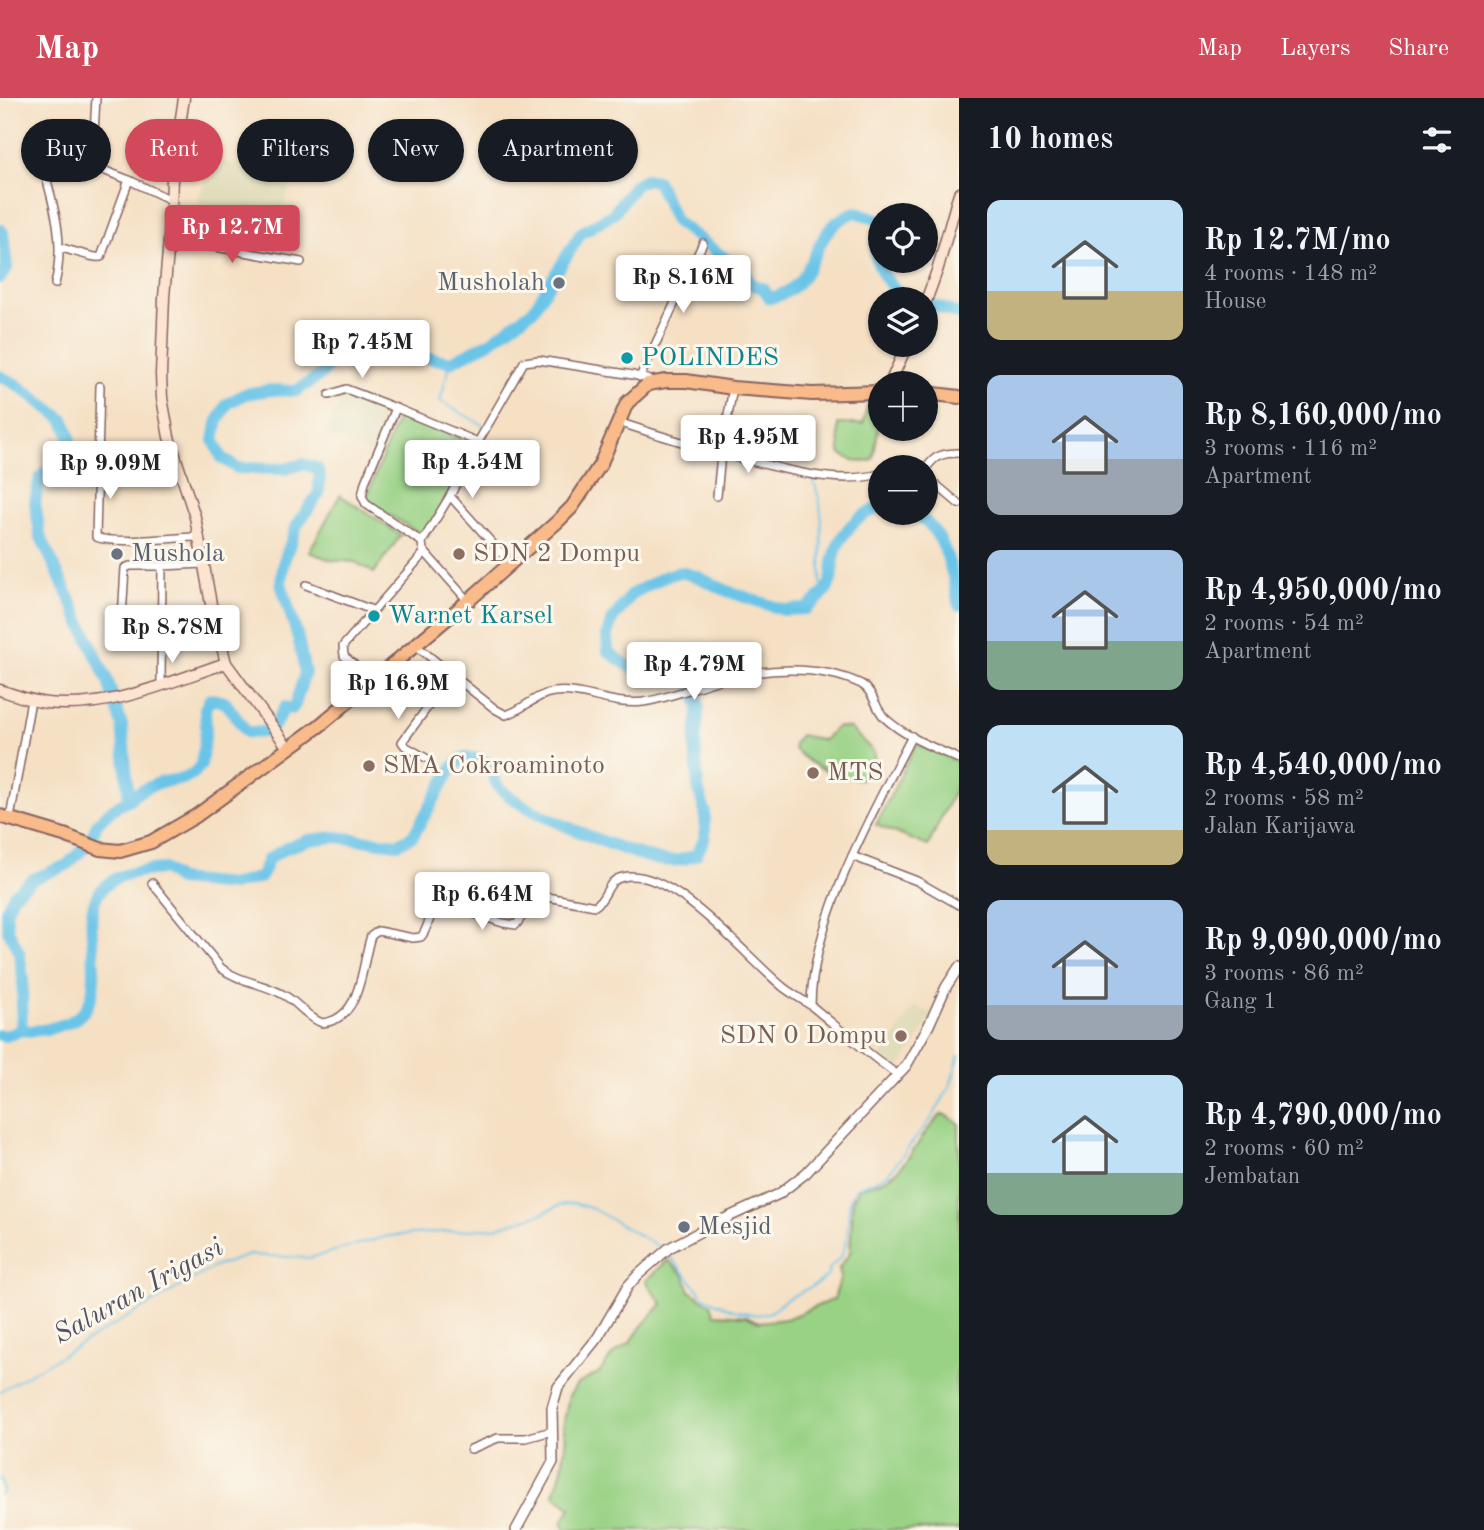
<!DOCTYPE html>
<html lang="en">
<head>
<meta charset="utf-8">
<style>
  :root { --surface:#171b24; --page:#242831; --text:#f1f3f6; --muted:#9ea1a6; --accent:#d1495b }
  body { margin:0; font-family:"Old Standard TT",serif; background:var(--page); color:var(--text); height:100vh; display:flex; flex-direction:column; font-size:26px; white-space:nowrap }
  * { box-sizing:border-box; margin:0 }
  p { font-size:23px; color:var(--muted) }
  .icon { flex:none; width:38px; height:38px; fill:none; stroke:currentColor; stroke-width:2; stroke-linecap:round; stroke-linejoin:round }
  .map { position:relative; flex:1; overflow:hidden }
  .panel { display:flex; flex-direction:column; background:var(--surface); width:525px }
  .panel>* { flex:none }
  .top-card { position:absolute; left:21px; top:21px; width:665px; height:63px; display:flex; gap:14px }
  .tools { position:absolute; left:868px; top:105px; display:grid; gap:14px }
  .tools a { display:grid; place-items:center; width:70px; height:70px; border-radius:50%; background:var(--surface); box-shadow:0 2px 5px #0004; font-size:35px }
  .price { position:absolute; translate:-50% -60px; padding:0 16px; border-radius:7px; background:#fff; color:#222; font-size:23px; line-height:46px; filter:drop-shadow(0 2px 4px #0008) }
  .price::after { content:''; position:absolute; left:50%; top:42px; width:21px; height:16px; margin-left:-10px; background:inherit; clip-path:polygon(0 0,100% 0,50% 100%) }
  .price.on { background:var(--accent); color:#fff }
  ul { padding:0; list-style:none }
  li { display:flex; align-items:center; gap:21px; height:175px; padding:0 28px }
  li span { display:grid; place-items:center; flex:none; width:196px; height:140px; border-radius:14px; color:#555 }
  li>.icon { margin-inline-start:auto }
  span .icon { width:84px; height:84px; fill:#fffc; stroke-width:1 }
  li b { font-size:30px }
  h2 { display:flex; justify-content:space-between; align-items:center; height:84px; padding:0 28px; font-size:30px }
  .chip { padding:0 24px; border-radius:32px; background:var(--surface); box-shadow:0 2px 5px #0004; font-size:24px; line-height:63px }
  .chip.on { background:var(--accent); color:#fff }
  header { display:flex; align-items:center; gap:42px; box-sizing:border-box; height:98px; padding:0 35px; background:var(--accent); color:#fff }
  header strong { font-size:33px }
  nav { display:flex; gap:38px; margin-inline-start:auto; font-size:24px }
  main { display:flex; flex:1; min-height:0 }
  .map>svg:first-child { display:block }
  .built { fill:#e1dcba }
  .green { fill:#99d285; stroke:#727858; stroke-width:2 }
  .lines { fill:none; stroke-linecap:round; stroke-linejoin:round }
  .stream { stroke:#6bc4e8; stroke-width:2 }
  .river { stroke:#6bc4e8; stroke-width:12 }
  .minor-casing { stroke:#866361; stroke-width:10 }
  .tertiary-casing { stroke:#866361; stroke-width:12 }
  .secondary-casing { stroke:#866361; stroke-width:13 }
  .trunk-casing { stroke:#866361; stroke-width:16 }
  .minor { stroke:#fff; stroke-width:7 }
  .tertiary { stroke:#fff; stroke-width:9 }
  .secondary { stroke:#fde4d1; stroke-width:10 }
  .trunk { stroke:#fabb8b; stroke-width:12 }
  .worship-dot { fill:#6b7280; stroke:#fbf7ec; stroke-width:2.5 }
  .culture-dot { fill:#0f9aa8; stroke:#fbf7ec; stroke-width:2.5 }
  .education-dot { fill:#8d6e63; stroke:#fbf7ec; stroke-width:2.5 }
  .labels { text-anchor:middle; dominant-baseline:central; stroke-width:6; stroke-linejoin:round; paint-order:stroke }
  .worship-label { font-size:26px; fill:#5b616d; stroke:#fbf7ec; text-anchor:start }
  .culture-label { font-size:26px; fill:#0d838f; stroke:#fbf7ec; text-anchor:start }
  .education-label { font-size:26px; fill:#785e54; stroke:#fbf7ec; text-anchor:start }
  .water-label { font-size:28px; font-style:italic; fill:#545164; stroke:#fbf7ec }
</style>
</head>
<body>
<header>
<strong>Map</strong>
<nav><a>Map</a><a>Layers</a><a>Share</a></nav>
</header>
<main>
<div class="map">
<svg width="959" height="1432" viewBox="0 0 959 1432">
  <rect width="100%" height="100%" fill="#fbf7ec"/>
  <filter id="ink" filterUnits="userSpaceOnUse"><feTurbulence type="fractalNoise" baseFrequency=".0143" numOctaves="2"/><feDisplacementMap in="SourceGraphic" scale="14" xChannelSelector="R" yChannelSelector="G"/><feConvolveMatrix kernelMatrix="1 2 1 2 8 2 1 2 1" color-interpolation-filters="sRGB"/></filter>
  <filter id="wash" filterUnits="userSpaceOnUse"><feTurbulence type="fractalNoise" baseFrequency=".00686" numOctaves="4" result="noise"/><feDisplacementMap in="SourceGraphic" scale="28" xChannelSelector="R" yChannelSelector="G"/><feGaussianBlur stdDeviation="1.57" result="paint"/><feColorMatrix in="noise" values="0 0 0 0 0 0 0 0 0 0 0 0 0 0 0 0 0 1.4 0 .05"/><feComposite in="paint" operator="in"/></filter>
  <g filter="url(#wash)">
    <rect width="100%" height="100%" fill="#f5e0c4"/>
    <g class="built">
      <polygon points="270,23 308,36 276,131 197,105 212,59 253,72"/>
      <polygon points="343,294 394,315 376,358 325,337"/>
      <polygon points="915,908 933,916 898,973 882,958"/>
    </g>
    <g class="green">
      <path d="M869,301H880V321L873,362C861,366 849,362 840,355C841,341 837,338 838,326H863Z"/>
      <polygon points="399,317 475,346 427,439 365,403"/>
      <polygon points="340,397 401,437 374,475 355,464 331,462 309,454"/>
      <path d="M836,629L850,630L874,654C875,664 869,675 861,681C837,680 811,668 794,651V645L800,637L824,642Z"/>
      <polygon points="916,646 959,664 959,682 928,748 876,727"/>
      <path d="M941,1017H945L959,1025V1265L956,1280L959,1312V1432H566L562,1424L571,1410L554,1397L562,1371L566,1340L563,1329L569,1298L577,1286L599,1275L614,1255L630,1245L641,1229L662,1206L646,1183L668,1162L684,1177L690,1193L711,1207L715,1216L746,1218L759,1224L786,1221L834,1201L841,1178L839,1170L850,1155L853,1101L859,1090C871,1086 885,1084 895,1075C912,1060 922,1034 941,1017Z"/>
    </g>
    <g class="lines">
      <g class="stream">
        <polyline points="451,264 440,303 484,328"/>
        <path d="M812,380C827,411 820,450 821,485L826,491"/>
        <polyline points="671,1159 705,1200 733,1212 758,1217 771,1214 785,1202 817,1186 828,1177 829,1171 842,1158 847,1139 850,1102 855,1091 887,1077 898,1063 933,1018 950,988 959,958"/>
        <polyline points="0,1293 214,1169 249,1157 310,1160 388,1138 494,1130 541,1116 560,1107 574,1105 593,1111 663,1151"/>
        <polyline points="0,1380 3,1393 0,1397"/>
      </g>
      <g class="river">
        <polyline points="0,131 3,134 7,170 0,180"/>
        <path d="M880,142L876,144C873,168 890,194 913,201"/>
        <polyline points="926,205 959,216"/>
        <polyline points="0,278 16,286 64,322 70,340 64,357 40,380 35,404 40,437 107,581 122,627 129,702"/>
        <path d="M911,415C946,428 952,475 959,507"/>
        <path d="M21,932C35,934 51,931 64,926C119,908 78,831 97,798C111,774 140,773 164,771L178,782L232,787L261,779L268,761L286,750L309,742L335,739L398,746L413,738L452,670L463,660H479L491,667C493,673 494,683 498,688C516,712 629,756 660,762C675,764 684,762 697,756L705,739V714L698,690L695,645L699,609L690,580L677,570C640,573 638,578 608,553L607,537L612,522L632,496L666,478L681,474L698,479L727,493L784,512L806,511C816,503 827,495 831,482C833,475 832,467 834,460C839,436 857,416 880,410"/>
        <path d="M0,937L6,938L21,932L23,880L19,854L8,832L6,813L14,796L33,781L67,767L89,745L98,724L113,711L142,692L161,684L183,681L194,675L201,667L206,631L205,611L210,601L225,604L247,634C273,637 273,629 285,609L292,611L295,607L305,575L298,540L281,485L284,463L297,427L319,395L320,376L317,370L303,366L285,371L237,370L222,360L214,343L217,325L227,306L245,296L269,292L296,293L322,276L332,264L371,255L397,254L451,264L490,244L533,212L581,135L613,116L635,87L645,81L657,83L675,123L741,172L753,187L763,190L770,200C823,189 806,129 856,114L880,122"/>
      </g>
    </g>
  </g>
  <g filter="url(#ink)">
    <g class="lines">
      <defs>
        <g id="minor">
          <polyline points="92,71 96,0"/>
          <polyline points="169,141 301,164"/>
          <path d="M61,150C72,152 94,161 101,159L129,82"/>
          <path d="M55,186C65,145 55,111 44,72L45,67L68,66L103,72L129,82L171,102"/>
          <polyline points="640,279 703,145"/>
          <path d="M100,288L96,439C115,447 176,439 200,439"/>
          <polyline points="329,297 346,291 396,310"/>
          <path d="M618,324C666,340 714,354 763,366C801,375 841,386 880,376"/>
          <path d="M926,371C934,357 944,355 959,355"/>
          <polyline points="926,378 959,406"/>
          <polyline points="450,398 510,465"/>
          <polyline points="717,398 721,356 733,290"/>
          <polyline points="422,444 366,406 362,398 365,384 396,310 478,344"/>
          <polyline points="306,487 372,512"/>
          <polyline points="468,503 423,452 422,444 450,398 478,344 524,264 539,262 633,277 654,283"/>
          <polyline points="122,520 125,470 130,468 162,468"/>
          <path d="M414,546L495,611L506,617C523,612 536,596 554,594C582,590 610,608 643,604C669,600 694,589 720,582C763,570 819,566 861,586C874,593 875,611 885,620C905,639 935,650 959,661"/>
          <polyline points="372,582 344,558 343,548 425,454"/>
          <polyline points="161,587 162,468 204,466"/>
          <polyline points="426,660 405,648 402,644 452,576"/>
          <polyline points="10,720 31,602"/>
          <polyline points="852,758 917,783 959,807"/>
          <path d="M152,785L221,870C239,884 262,885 282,896C297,903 306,919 322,925C363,921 361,867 371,838L378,833L413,840L421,839C429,830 429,814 439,807H447L503,825L516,827L537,797L595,808C608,800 606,782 623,779C672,768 748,861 783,889C793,897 804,902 814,910C842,933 869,957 898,977"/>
          <path d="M811,907C812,821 873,714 912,638"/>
          <polyline points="471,1351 498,1340 526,1340 552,1333"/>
        </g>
        <polyline id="tertiary" points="516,1432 553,1364 552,1310 558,1289 598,1239 628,1188 638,1177 669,1150 724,1121 779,1096 806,1075 906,968 929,927 946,889 959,869"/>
        <g id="secondary">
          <polyline points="184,0 172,79 171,119 164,199 161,276 162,300 169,339 195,419 211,506 226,565 289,651"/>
          <polyline points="926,203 938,170 959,95"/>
          <polyline points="890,285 907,247"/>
          <path d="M0,592C15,597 31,603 47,605C109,612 169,584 226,565"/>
        </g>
        <g id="trunk">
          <polyline points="926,295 959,299"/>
          <polyline points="0,718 64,737 100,751 120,753 151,744 196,718 319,628 468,503 557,424 572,409 600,367 627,305 648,286 666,283 686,283 733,290 812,296 880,294"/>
        </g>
      </defs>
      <use href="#minor" class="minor-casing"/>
      <use href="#tertiary" class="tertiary-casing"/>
      <use href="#secondary" class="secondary-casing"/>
      <use href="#trunk" class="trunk-casing"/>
      <use href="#minor" class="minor"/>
      <use href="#tertiary" class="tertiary"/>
      <use href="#secondary" class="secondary"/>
      <use href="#trunk" class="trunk"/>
    </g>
  </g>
  <g class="worship-dot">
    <circle cx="559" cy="185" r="7"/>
    <circle cx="117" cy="456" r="7"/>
    <circle cx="684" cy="1129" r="7"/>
  </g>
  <g class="culture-dot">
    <circle cx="627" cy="260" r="7"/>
    <circle cx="374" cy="518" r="7"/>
  </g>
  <g class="education-dot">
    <circle cx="459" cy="456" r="7"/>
    <circle cx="369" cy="668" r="7"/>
    <circle cx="813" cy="675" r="7"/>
    <circle cx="901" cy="938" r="7"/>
  </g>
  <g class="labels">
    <g class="worship-label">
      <text x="545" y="185" text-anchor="end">Musholah</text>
      <text x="131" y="456">Mushola</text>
      <text x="698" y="1129">Mesjid</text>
    </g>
    <g class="culture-label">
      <text x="641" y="260">POLINDES</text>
      <text x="388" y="518">Warnet Karsel</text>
    </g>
    <g class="education-label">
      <text x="473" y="456">SDN 2 Dompu</text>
      <text x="383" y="668">SMA Cokroaminoto</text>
      <text x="827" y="675">MTS</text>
      <text x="887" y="938" text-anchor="end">SDN 0 Dompu</text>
    </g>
    <g class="water-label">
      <text transform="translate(139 1194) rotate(-29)">Saluran Irigasi</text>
    </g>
  </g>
</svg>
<div class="tools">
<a><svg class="icon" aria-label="locate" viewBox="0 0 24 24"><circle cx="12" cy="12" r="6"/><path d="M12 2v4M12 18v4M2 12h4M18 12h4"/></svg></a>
<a><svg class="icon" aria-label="layers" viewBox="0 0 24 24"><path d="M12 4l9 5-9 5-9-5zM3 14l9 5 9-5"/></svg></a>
<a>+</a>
<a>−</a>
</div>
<b class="price on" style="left:232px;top:167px">Rp 12.7M</b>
<b class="price" style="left:683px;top:217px">Rp 8.16M</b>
<b class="price" style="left:362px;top:282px">Rp 7.45M</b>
<b class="price" style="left:748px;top:377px">Rp 4.95M</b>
<b class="price" style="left:472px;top:402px">Rp 4.54M</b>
<b class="price" style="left:110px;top:403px">Rp 9.09M</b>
<b class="price" style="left:172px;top:567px">Rp 8.78M</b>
<b class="price" style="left:694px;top:604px">Rp 4.79M</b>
<b class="price" style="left:398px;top:623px">Rp 16.9M</b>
<b class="price" style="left:482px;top:834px">Rp 6.64M</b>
<div class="top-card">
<a class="chip">Buy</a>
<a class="chip on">Rent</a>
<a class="chip">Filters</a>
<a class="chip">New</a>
<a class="chip">Apartment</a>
</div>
</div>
<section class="panel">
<h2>10 homes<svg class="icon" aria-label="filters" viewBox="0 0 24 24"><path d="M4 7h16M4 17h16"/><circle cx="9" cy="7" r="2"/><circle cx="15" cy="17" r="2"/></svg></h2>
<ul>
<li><span style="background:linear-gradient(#bfe0f5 65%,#c2b280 0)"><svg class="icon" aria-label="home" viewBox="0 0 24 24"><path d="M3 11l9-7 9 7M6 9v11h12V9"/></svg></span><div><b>Rp 12.7M/mo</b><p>4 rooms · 148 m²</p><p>House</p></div></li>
<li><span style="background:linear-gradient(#a9c7e8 60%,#9aa5b1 0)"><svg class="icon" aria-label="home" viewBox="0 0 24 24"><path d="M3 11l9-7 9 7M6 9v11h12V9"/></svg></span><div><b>Rp 8,160,000/mo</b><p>3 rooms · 116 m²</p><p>Apartment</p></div></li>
<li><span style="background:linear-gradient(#a9c7e8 65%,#7fa58c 0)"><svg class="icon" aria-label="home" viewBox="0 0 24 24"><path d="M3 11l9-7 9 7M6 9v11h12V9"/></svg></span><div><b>Rp 4,950,000/mo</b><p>2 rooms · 54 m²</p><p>Apartment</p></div></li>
<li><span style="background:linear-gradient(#bfe0f5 75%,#c2b280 0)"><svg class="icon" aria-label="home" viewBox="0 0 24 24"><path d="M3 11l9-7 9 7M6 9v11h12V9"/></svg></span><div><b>Rp 4,540,000/mo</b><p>2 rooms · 58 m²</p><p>Jalan Karijawa</p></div></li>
<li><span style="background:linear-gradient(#a9c7e8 75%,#9aa5b1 0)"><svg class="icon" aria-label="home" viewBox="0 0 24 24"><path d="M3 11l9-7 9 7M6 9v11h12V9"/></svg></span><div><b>Rp 9,090,000/mo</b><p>3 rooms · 86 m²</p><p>Gang 1</p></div></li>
<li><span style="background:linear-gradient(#bfe0f5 70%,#7fa58c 0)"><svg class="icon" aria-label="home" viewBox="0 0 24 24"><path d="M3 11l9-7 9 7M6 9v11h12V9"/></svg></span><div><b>Rp 4,790,000/mo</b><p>2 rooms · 60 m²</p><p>Jembatan</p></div></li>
</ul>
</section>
</main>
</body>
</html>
